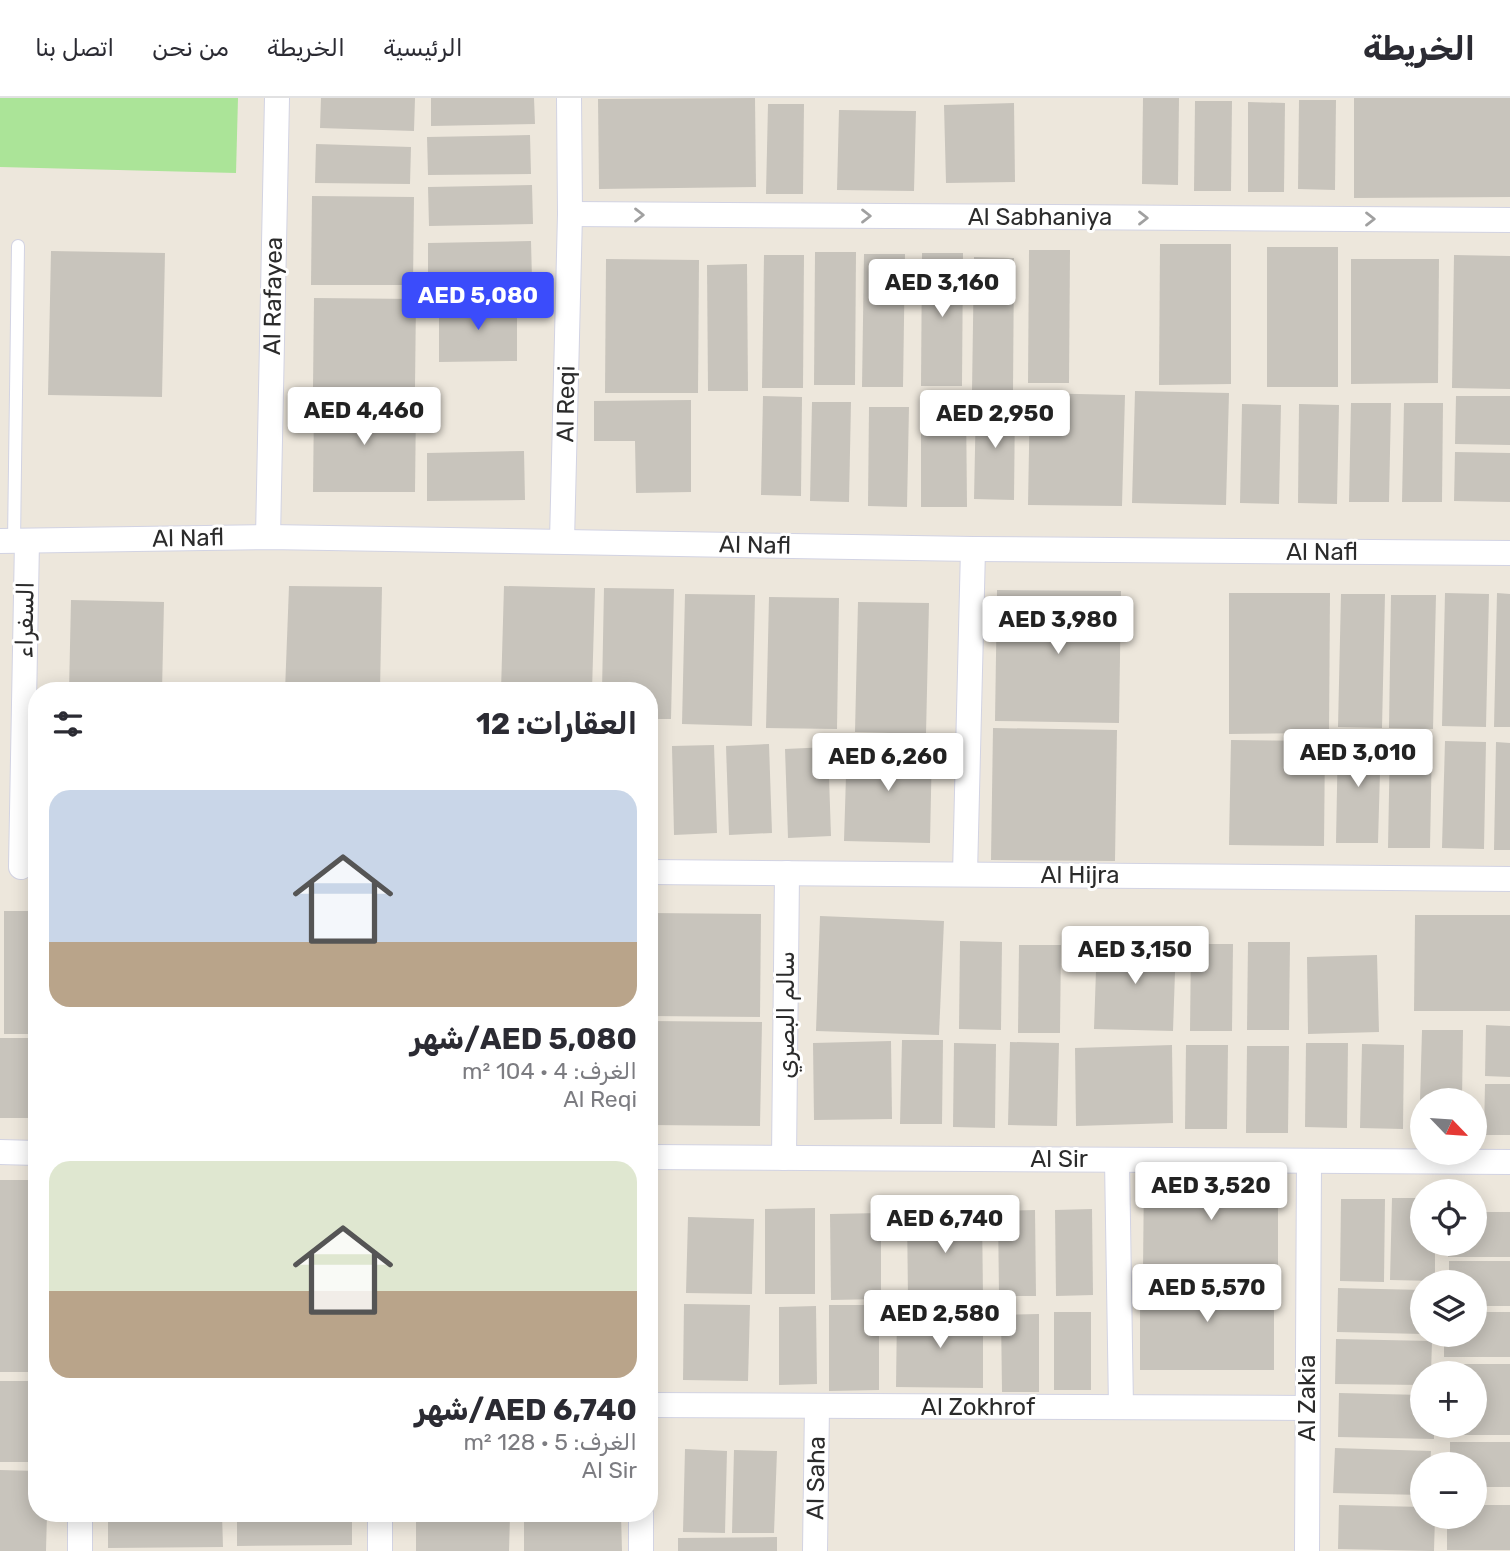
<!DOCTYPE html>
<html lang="ar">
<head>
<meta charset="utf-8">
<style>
  :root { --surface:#fff; --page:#f7f7f7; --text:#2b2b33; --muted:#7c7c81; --line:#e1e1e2; --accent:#3b4cfb }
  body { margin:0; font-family:Rubik,"Noto Naskh Arabic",sans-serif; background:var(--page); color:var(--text); direction:rtl; height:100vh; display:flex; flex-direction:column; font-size:26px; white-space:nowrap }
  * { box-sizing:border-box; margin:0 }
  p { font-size:23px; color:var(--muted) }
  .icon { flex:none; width:38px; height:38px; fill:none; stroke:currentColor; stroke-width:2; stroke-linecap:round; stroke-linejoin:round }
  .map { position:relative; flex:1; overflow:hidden; direction:ltr }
  .details { position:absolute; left:28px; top:584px; width:630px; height:840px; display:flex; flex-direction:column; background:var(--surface); border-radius:28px; box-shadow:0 4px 18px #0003; direction:rtl }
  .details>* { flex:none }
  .needle { width:46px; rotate:115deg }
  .controls { position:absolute; left:1410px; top:990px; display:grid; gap:14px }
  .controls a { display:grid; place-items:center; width:77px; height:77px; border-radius:50%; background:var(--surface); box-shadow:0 4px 18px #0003; font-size:35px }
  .price { position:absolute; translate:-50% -60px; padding:0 16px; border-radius:7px; background:#fff; color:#222; font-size:23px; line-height:46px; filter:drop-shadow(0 2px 4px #0008) }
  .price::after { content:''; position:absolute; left:50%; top:42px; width:21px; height:16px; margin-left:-10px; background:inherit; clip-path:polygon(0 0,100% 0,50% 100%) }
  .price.selected { background:var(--accent); color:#fff }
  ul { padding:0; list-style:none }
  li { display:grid; align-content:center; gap:14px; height:371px; padding:0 21px }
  li span { display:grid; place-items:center; height:217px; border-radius:21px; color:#555 }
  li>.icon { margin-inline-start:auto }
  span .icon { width:126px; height:126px; fill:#fffc; stroke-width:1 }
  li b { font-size:30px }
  h2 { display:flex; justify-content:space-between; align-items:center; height:84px; padding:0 21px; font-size:30px }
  header { display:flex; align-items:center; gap:42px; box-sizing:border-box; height:98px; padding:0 35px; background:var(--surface); border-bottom:2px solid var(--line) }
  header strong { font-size:33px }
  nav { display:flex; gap:38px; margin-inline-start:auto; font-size:24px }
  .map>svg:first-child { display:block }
  .green { fill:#abe498 }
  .building { fill:#c8c4bc }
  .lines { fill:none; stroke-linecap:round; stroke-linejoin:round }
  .service-casing { stroke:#d2d3e3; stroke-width:14 }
  .minor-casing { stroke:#d2d3e3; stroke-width:26 }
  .service { stroke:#fff; stroke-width:12 }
  .minor { stroke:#fff; stroke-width:24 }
  .oneway { stroke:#a0a0a0 }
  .labels { text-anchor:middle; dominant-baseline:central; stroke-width:6; stroke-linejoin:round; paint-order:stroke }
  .street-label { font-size:24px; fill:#2b2b2b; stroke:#fff }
</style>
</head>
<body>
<header>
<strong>الخريطة</strong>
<nav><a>الرئيسية</a><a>الخريطة</a><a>من نحن</a><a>اتصل بنا</a></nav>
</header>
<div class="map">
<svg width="1510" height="1453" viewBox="0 0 1510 1453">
  <rect width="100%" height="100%" fill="#ede7dc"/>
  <polygon class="green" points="0,0 238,0 236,75 0,69"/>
  <g class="building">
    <polygon points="321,0 415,0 414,33 320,30"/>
    <polygon points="431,0 534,0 535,26 431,28"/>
    <polygon points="755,0 756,89 599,91 598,1"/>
    <polygon points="1143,0 1179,0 1178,87 1142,86"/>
    <polygon points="1354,0 1510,0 1510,99 1354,100"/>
    <polygon points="1299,2 1336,2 1335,92 1298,91"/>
    <polygon points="1195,3 1232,3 1231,93 1194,93"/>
    <polygon points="1248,4 1285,5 1284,94 1248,94"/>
    <polygon points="1014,5 1015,84 946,85 944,7"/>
    <polygon points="768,6 804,6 803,96 766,96"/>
    <polygon points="839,12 916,13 914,93 837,92"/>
    <polygon points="530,37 531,76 428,77 427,39"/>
    <polygon points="316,46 411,49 410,86 315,85"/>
    <polygon points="532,87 533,126 429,128 428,89"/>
    <polygon points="312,98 414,99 413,187 311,187"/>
    <polygon points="531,143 532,182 428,184 428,145"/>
    <polygon points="1160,146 1231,146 1231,286 1159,287"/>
    <rect x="1267" y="149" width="71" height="140"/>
    <polygon points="1029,152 1070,152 1069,285 1028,285"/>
    <polygon points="51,153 165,155 162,299 48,297"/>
    <polygon points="815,154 856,154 855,287 814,287"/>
    <polygon points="922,155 963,155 962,288 921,288"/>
    <polygon points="864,156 905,156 903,289 862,289"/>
    <polygon points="764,157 804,157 803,290 762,290"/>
    <polygon points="1454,157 1510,158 1510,291 1452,290"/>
    <polygon points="974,159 1014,160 1013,293 972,293"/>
    <polygon points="606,161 699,162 698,295 605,295"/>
    <polygon points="1351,161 1439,161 1438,285 1351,286"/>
    <polygon points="747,166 748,293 708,293 707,167"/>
    <polygon points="314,200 416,201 415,289 313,289"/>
    <polygon points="439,205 517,205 517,263 439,264"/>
    <polygon points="1135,293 1229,295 1226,407 1132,405"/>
    <polygon points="1030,295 1125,297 1122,408 1028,407"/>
    <polygon points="763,298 802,299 801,398 761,397"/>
    <polygon points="1456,298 1510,298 1510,347 1455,346"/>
    <polygon points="691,302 691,394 636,395 635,343 594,343 594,303"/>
    <polygon points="976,302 1015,303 1014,402 974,401"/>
    <polygon points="921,303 966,303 967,409 921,409"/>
    <polygon points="812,304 851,304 849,404 810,403"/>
    <polygon points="314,305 416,305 415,394 313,394"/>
    <polygon points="1351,305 1391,305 1389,404 1349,404"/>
    <polygon points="1404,305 1443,305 1442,404 1402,404"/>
    <polygon points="1242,306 1281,307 1279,406 1240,405"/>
    <polygon points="1299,306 1339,307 1337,406 1298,405"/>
    <polygon points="869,309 909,309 907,409 868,408"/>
    <polygon points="524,353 525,402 427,403 427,355"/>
    <polygon points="1455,354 1510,355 1510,404 1454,403"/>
    <polygon points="289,488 382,489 380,593 285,593"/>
    <polygon points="504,488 595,490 592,593 501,593"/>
    <polygon points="604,490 674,491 671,621 649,621 649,593 602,593"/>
    <polygon points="997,492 1121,493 1119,625 995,623"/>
    <polygon points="1229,495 1330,495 1329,635 1229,636"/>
    <polygon points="1445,495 1489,496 1486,629 1442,628"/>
    <polygon points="1497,495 1510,496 1510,629 1494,629"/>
    <polygon points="685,496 755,497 752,628 682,626"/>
    <polygon points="1341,496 1385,496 1382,630 1338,629"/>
    <polygon points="1391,497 1436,497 1433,631 1389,630"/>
    <polygon points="769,499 839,500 837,631 766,630"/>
    <polygon points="71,502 164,504 162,593 69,593"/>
    <polygon points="858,504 929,505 926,636 855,634"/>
    <polygon points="993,630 1117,632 1115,763 991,762"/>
    <polygon points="1338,637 1381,638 1378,745 1336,745"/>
    <polygon points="649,641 654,641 657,730 649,730"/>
    <polygon points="1231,642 1325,643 1324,748 1229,747"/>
    <polygon points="1390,642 1432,643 1430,750 1388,750"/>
    <polygon points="1445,643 1486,644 1484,751 1442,750"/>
    <polygon points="1496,644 1510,645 1510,752 1494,752"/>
    <polygon points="847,645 932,647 930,745 844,743"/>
    <polygon points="769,646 772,735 729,737 726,648"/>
    <polygon points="714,647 717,735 674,737 672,648"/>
    <polygon points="828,649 831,738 788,740 785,651"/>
    <rect x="4" y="813" width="33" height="123"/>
    <polygon points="649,815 761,816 760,919 649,918"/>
    <polygon points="1415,817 1510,817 1510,913 1414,913"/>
    <polygon points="820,818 944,823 939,937 816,933"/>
    <polygon points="960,843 1002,844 1001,932 959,931"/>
    <polygon points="1097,843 1176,845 1173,933 1094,931"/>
    <polygon points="1248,844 1290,844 1289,932 1247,932"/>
    <polygon points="1191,846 1233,846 1232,933 1190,933"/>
    <polygon points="1019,847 1061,847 1060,935 1018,935"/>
    <polygon points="1377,857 1379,934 1308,936 1307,859"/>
    <polygon points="649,923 762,924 760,1028 649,1027"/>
    <polygon points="1486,927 1510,928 1510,979 1485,978"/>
    <polygon points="1422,932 1463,932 1462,1003 1420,1003"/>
    <rect x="0" y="940" width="29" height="80"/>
    <polygon points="902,942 943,942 942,1026 900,1026"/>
    <polygon points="891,943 892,1021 814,1022 813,945"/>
    <polygon points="1010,944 1059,945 1057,1028 1008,1027"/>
    <polygon points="954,945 996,946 995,1030 953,1029"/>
    <polygon points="1306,945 1348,945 1347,1030 1305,1029"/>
    <polygon points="1362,946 1404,947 1403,1031 1360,1030"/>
    <polygon points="1172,947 1173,1025 1076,1028 1075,950"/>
    <polygon points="1186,947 1228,947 1227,1031 1185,1031"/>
    <polygon points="1247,948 1289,948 1288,1035 1246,1035"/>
    <polygon points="1485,986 1510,986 1510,1037 1484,1037"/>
    <polygon points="1144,1078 1278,1078 1278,1170 1143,1171"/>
    <rect x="0" y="1082" width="37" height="192"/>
    <polygon points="1392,1100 1423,1100 1423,1146 1435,1146 1435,1183 1390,1182"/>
    <polygon points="1341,1101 1385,1101 1384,1184 1340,1183"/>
    <polygon points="815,1110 815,1196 765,1196 765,1111"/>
    <polygon points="1092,1111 1093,1197 1056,1198 1055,1112"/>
    <polygon points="1035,1112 1036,1198 999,1198 998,1113"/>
    <polygon points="907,1114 982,1114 983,1200 908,1201"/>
    <polygon points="1475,1114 1510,1114 1510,1159 1448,1159 1448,1146 1475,1146"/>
    <polygon points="881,1115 881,1201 831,1202 830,1116"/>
    <polygon points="688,1119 754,1121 752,1196 686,1195"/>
    <polygon points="1449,1163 1510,1163 1510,1208 1475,1208 1475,1185 1449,1185"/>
    <polygon points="1274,1179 1274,1272 1140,1272 1140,1180"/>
    <polygon points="1338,1190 1423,1192 1423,1236 1337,1234"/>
    <polygon points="684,1206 750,1207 748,1283 683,1282"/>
    <polygon points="829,1207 879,1207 879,1292 829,1293"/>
    <polygon points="816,1208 817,1286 779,1287 779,1209"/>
    <polygon points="897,1214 983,1214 983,1290 896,1289"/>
    <rect x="1054" y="1214" width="37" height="78"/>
    <polygon points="1475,1214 1510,1214 1510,1259 1444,1259 1444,1237 1475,1237"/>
    <polygon points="1039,1216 1039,1294 1002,1294 1001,1217"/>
    <polygon points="1336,1241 1432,1243 1431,1276 1423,1276 1423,1287 1335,1286"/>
    <polygon points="1450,1266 1510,1266 1510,1337 1450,1337 1450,1328 1475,1328 1475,1276 1450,1276"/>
    <polygon points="0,1283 34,1283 33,1364 0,1364"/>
    <polygon points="1339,1295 1423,1297 1423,1328 1434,1328 1434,1341 1338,1339"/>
    <polygon points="1450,1344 1510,1344 1510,1389 1475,1389 1475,1367 1450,1367"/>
    <polygon points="1335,1350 1431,1353 1430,1367 1423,1367 1423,1397 1333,1395"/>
    <polygon points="685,1351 727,1353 725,1435 683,1434"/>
    <polygon points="734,1352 777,1353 774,1435 732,1435"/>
    <polygon points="0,1372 37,1373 37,1416 47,1416 46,1453 0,1453"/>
    <polygon points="1339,1407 1423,1409 1423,1419 1435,1419 1434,1453 1338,1451"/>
    <polygon points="1475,1407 1510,1407 1510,1452 1447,1452 1447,1419 1475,1419"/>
    <polygon points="108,1416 222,1416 223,1449 108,1450"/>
    <polygon points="237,1416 352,1416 352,1447 237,1448"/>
    <polygon points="524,1416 621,1416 622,1453 524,1453"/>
    <polygon points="416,1418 510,1418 509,1453 416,1453"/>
    <polygon points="777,1439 777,1453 678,1453 678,1440"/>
  </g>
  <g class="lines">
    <defs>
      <polyline id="service" points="14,443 18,148"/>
      <g id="minor">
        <polyline points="570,116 1510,122"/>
        <polyline points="268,439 277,0"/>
        <polyline points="0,443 268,439 973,451 1510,455"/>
        <polyline points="562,443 570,116 569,0"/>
        <polyline points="21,769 27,443"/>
        <polyline points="649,774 1510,781"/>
        <polyline points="965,776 973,451"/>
        <polyline points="0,1054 37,1055"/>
        <polyline points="649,1059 1510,1064"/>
        <polyline points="784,1060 787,775"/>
        <polyline points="1117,1062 1121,1309"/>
        <polyline points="649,1307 1307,1310"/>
        <polyline points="641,1416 641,1453"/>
        <polyline points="80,1453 80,1416"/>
        <polyline points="380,1453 380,1416"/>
        <polyline points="815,1453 817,1308"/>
        <polyline points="1307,1453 1309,1063"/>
      </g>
    </defs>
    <use href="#service" class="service-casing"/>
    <use href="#minor" class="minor-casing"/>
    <use href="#service" class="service"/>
    <use href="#minor" class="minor"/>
  </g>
  <defs><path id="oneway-chevron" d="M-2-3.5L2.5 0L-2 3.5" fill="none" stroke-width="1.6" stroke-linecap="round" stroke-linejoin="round" transform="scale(1.75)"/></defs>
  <g class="oneway">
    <use href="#oneway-chevron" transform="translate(639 117)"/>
    <use href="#oneway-chevron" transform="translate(866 118)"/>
    <use href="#oneway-chevron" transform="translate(1143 120)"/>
    <use href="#oneway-chevron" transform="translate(1370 121)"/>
  </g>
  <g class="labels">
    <g class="street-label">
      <text x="1040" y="119">Al Sabhaniya</text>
      <text transform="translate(273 198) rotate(-89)">Al Rafayea</text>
      <text transform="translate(566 306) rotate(-89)">Al Reqi</text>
      <text transform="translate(188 440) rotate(-1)">Al Nafl</text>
      <text transform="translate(755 447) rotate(1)">Al Nafl</text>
      <text x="1322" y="454">Al Nafl</text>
      <text transform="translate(25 522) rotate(-89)">السفراء</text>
      <text x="1080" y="777">Al Hijra</text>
      <text transform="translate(786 917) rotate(-90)">سالم البصري</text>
      <text x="1059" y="1061">Al Sir</text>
      <text transform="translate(1307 1300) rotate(-90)">Al Zakia</text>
      <text x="978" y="1309">Al Zokhrof</text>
      <text transform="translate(816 1380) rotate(-89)">Al Saha</text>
    </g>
  </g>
</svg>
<div class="controls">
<a><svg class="needle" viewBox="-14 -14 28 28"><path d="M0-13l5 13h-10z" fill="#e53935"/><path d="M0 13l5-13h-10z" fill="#7c7c81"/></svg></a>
<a><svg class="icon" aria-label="locate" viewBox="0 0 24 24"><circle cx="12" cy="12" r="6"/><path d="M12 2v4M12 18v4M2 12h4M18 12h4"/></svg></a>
<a><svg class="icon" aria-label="layers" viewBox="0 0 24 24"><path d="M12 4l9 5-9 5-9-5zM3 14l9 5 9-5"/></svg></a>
<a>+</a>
<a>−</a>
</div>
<b class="price" style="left:942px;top:221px">AED 3,160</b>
<b class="price selected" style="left:478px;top:234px">AED 5,080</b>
<b class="price" style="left:364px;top:349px">AED 4,460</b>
<b class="price" style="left:995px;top:352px">AED 2,950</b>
<b class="price" style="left:1058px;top:558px">AED 3,980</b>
<b class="price" style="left:1358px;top:691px">AED 3,010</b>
<b class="price" style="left:888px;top:695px">AED 6,260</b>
<b class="price" style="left:1135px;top:888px">AED 3,150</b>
<b class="price" style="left:1211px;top:1124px">AED 3,520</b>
<b class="price" style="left:945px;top:1157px">AED 6,740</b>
<b class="price" style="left:1207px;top:1226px">AED 5,570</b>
<b class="price" style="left:940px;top:1252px">AED 2,580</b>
<section class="details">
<h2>العقارات: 12<svg class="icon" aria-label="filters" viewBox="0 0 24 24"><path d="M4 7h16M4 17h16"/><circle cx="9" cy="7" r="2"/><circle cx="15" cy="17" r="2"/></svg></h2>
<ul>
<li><span style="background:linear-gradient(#c9d6e8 70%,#b9a48a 0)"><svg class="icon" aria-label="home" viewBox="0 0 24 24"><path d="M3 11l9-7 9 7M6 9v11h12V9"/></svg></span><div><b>AED 5,080/شهر</b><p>الغرف: 4 · 104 m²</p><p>Al Reqi</p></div></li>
<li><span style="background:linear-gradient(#dfe7d0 60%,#b9a48a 0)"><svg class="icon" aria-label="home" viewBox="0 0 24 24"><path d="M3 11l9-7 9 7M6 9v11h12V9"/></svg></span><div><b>AED 6,740/شهر</b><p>الغرف: 5 · 128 m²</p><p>Al Sir</p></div></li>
</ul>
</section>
</div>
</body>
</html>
